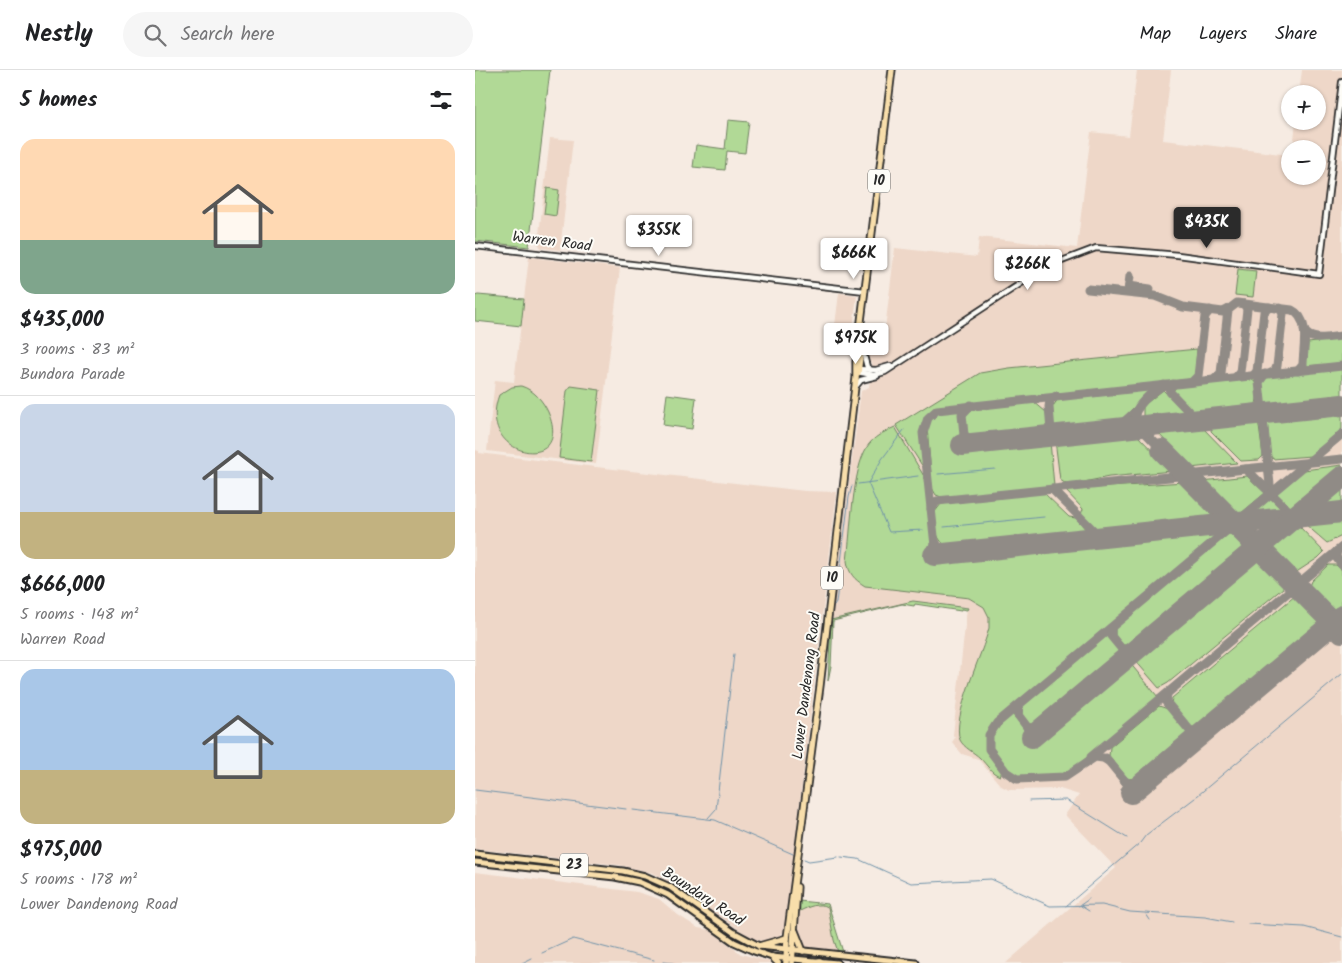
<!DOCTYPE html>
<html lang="en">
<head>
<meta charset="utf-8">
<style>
  :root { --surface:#fff; --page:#f6f6f6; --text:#202124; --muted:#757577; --line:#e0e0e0; --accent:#2b2b2b }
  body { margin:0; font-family:Kalam,sans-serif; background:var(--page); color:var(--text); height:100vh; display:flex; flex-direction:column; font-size:19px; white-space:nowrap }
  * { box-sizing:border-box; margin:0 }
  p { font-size:16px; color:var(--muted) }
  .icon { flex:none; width:28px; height:28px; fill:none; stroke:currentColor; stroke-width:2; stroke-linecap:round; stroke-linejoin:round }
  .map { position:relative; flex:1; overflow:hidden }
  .details { display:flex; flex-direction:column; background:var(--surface); width:475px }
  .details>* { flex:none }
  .buttons { position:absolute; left:806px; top:15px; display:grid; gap:10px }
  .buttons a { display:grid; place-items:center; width:45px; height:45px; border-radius:50%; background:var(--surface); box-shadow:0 1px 4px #0004; font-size:25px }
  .price { position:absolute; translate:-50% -42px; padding:0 11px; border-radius:5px; background:#fff; color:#222; font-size:16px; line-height:32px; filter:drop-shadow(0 1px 2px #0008) }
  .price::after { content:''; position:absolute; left:50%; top:30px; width:15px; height:11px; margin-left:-8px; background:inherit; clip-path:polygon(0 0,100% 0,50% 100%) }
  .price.selected { background:var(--accent); color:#fff }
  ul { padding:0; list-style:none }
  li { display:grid; align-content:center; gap:10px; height:265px; padding:0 20px }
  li+li { border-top:1px solid var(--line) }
  li span { display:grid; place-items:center; height:155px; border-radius:15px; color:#555 }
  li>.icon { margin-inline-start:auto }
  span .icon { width:90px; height:90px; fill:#fffc; stroke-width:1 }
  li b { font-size:21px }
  h2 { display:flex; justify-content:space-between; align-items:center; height:60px; padding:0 20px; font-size:21px }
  header { display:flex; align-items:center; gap:30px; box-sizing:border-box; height:70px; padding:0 25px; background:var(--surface); border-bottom:1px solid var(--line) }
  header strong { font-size:24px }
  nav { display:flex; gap:28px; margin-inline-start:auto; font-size:18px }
  .search { width:350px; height:45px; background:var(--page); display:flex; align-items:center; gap:12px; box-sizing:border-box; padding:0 18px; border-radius:28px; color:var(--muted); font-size:19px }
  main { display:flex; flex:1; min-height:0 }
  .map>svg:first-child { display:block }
  .built { fill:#eed7c8 }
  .green { fill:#b1d996; stroke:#6e8260 }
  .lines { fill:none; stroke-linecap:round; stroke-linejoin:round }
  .stream { stroke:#6f92a9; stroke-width:1 }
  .taxiway { stroke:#908b86; stroke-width:9 }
  .runway { stroke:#908b86; stroke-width:22 }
  .secondary-casing { stroke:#2b2b2b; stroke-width:8 }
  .primary-casing { stroke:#2b2b2b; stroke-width:9 }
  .highway-casing { stroke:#2b2b2b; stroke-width:9 }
  .secondary { stroke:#fdfcf7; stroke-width:4.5 }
  .primary { stroke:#f8deab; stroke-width:5 }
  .highway { stroke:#f8deab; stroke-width:5.5 }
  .labels { text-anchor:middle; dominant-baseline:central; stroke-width:4; stroke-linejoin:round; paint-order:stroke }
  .shield { fill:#fdfcf7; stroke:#6a6a68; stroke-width:1 }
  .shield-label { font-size:14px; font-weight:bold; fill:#2b2b2b }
  .street-label { font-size:15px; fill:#2b2b2b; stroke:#fdfcf7 }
</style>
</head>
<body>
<header>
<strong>Nestly</strong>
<div class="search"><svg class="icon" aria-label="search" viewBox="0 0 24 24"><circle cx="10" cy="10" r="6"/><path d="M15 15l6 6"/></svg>Search here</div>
<nav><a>Map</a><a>Layers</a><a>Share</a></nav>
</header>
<main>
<section class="details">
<h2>5 homes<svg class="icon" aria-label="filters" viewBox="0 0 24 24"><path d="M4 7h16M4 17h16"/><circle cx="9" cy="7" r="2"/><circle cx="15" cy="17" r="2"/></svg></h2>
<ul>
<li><span style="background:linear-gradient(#ffd9b3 65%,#7fa58c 0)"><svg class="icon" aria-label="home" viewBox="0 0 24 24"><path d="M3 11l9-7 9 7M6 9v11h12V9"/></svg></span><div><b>$435,000</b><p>3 rooms · 83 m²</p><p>Bundora Parade</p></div></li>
<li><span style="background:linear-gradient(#c9d6e8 70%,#c2b280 0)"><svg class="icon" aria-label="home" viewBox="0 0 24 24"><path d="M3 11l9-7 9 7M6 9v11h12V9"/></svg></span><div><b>$666,000</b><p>5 rooms · 148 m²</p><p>Warren Road</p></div></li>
<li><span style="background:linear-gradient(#a9c7e8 65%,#c2b280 0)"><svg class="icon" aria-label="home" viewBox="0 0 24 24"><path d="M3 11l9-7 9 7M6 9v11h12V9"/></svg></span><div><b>$975,000</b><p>5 rooms · 178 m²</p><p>Lower Dandenong Road</p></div></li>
</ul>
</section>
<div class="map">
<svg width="867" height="893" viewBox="0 0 867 893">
  <rect width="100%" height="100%" fill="#f6ebe2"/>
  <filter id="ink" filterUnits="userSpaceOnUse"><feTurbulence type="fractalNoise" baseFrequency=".02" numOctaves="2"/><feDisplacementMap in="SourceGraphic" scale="10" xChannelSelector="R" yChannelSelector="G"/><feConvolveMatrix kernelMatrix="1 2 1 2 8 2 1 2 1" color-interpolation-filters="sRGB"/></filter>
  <g filter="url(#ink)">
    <g class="built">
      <polygon points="662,0 696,0 688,70 815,85 815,106 842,106 842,79 818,79 821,51 842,51 842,24 824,24 827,0 867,0 867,893 531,893 641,798 590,745 604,725 585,719 534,720 526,716 503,689 487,684 477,672 480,668 478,665 492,538 438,531 356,550 386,321 394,317 397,294 393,290 392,265 409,267 420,178 502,187 504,167 602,178 616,62 654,66"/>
      <polygon points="75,68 98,70 85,180 66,178 63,173"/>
      <polygon points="54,187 145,198 121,394 12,381 20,310 39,312"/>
      <polygon points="364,223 382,225 377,266 380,266 378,282 357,279"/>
      <polygon points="0,380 4,381 4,383 121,397 330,421 362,422 311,850 309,861 301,870 285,871 273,866 195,812 178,803 144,795 0,779"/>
      <polygon points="0,802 162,822 184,829 203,845 223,858 235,860 266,884 300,893 0,893"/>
      <polygon points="324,831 353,834 368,882 330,878 326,873 324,863"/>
    </g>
    <g class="green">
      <polygon points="0,0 75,0 54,177 0,171"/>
      <polygon points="253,50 274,52 270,83 252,81 250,100 218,97 221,75 250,79"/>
      <polygon points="72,118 84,120 81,146 69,144"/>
      <polygon points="763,199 781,201 778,227 760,225"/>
      <polygon points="3,225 49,229 46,256 0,251 0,226"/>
      <polygon points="867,269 867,293 831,296 833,273"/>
      <path d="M722,279L720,305L716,309L463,337C439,348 447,375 448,397L421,355L505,303L534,298Z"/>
      <polygon points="867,299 867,328 798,335 789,332 787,312 790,307"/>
      <path d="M777,308C783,313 784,328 780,336L775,338L719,343L698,321L702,316Z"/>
      <path d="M46,316C59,320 68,331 73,342C100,405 0,389 24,325L37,317Z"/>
      <polygon points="96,316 125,320 116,392 84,388 92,321"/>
      <polygon points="677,319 642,354 578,360 576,339 583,329"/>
      <polygon points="688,320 712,343 712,346 677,349 668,346 668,336"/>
      <polygon points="192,324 221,328 217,359 188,355"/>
      <polygon points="558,331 571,342 573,362 504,368 492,363 489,348 497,338"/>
      <path d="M483,339L488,380L575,371L579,416L469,428L461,425L457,418L452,356C458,342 470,340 483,339Z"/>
      <polygon points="867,342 867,359 836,386 798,389 795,385 792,350"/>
      <polygon points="783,349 788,386 784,390 766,391 736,361 737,357 742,354"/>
      <path d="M420,357L450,408L459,492L744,463L518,654C504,672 515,686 527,701L525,706C516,703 512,695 505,688C499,682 489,678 485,670C476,648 508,583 514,558V547L509,537L494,528L390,516C379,509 374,504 372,491C376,461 377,401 392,377C398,367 409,362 420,357Z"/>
      <polygon points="727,357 762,393 715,398 684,364 684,362"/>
      <polygon points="647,363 648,365 662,365 697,401 634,407 593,415 585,410 580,370"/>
      <polygon points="867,395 867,400 821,439 815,439 802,425 803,421 829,400"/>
      <polygon points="772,406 790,423 765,444 759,444 727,411"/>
      <polygon points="709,412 722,422 744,447 623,460 606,444 608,439 590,420"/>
      <polygon points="867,414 867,435 839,438 839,437"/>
      <path d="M569,423L594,447L601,448L612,461L474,476C460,473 460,454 459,443L466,434Z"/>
      <polygon points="795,428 808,441 777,444 777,443"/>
      <polygon points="867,450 867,466 852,473 830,454"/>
      <polygon points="823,455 849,482 843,488 820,503 792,477 816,456"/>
      <polygon points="753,463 759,463 776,477 661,574 648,575 640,566 640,558"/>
      <polygon points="782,485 810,513 808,518 693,613 684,618 659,589"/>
      <polygon points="853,495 861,495 867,500 867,536 860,542 856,542 834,516 836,511"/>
      <polygon points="821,525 847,552 722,657 716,657 696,634 697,628"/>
      <polygon points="438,531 493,538 492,540 486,539 486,541 440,534 439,536 427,534 358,551 356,596 353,611 356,550"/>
      <polygon points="631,565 648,585 566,653 560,655 552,653 547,644 548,634"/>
      <path d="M654,592L683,627L598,699C588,706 557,710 544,707C527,703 513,680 517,664L537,644L560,671Z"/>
      <polygon points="684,636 693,639 714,664 662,708 653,709 634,686 635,677"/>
      <path d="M324,831L353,834L368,882H363L359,870L353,837C344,832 333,837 325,841Z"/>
    </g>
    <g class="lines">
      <g class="stream">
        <polyline points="429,360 407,389 393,413 414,462 448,460"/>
        <polyline points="463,404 520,399"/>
        <polyline points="383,414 443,406"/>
        <polyline points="469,457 569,447"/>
        <polyline points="359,536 361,533 374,427 377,416"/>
        <polyline points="0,720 151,739"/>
        <polyline points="722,726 867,604"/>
        <polyline points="554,731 591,730 652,768"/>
        <polyline points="158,740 240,750 318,784"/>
        <polyline points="233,748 241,739 259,584"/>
        <polyline points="366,787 383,789 436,813 516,809 575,836 627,835 655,842 730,847 757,852"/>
        <polyline points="329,789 334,791 363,787"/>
        <polyline points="591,836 665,773 671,765 720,728"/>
        <polyline points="604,836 614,829"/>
        <polyline points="606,836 614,841"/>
        <polyline points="671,844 675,850"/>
        <polyline points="773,854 829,857 867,867"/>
        <polyline points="67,883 98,869 179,890"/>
        <polyline points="188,892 198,893"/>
        <polyline points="47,893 57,888"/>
      </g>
      <g class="taxiway">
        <polyline points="654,216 675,219"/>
        <polyline points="613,219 680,226 708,237 748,242 754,239"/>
        <polyline points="653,221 655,206"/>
        <path d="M829,260C835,273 855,267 867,266"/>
        <polyline points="796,303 800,301 802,296 808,244 805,238"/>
        <polyline points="790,304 784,312 796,424"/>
        <polyline points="779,305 782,301 789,242 794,237"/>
        <polyline points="761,307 765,302 772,239 769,234"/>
        <path d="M740,309L746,303L753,240L762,233L817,240C836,249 828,278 828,295L823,301"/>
        <polyline points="717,312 723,306 730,246 735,240"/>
        <polyline points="698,314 694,318 695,322 719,347 724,350 742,349"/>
        <polyline points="581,326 575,330 574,337 576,361 581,365 596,364"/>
        <polyline points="766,346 783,344 786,338 791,343 808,342"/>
        <polyline points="663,351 669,356 684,355"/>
        <polyline points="621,361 643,357 660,342"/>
        <path d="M489,364C495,376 506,373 518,372"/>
        <polyline points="490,375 487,344 496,335"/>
        <path d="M687,380L660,352C656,338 678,321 689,315"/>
        <polyline points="771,399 818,445 856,443"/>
        <polyline points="577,419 622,464 629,467 663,464"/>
        <polyline points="456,439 462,431 867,389"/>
        <polyline points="791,450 810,447 812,441"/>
        <polyline points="722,457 760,452"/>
        <polyline points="799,464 811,453 812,440"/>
        <path d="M460,471C467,491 500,480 516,479"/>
        <polyline points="862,481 861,487 867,495"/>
        <polyline points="461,485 448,363 453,348 462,340 867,296"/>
        <polyline points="812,506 820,513 824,513"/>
        <polyline points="825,512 825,518 833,527"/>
        <polyline points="636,558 636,566 650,583 657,582 670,572"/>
        <polyline points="692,624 691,632 717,663 726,664 740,653"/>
        <polyline points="544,635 543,645 559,666"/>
        <path d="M552,657C563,665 571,655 580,648"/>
        <polyline points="616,687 867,477"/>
        <polyline points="631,688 658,721"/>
        <polyline points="633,691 628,688 620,687 590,707 542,709 531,702 514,679 514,665 522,653 867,364"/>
        <path d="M650,711C663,720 672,709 683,701"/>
      </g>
      <g class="runway">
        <polyline points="487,375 867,335"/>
        <polyline points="687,380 867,562"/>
        <polyline points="459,485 867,442"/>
        <polyline points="557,667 867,407"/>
        <polyline points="656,723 867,546"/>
      </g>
      <defs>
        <g id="secondary">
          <polyline points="0,176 390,221"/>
          <polyline points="387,278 392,297 396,300"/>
          <polyline points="381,299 401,300 415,296"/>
          <polyline points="381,302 399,305 410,302 571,197 621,178 703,185 844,204 867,12"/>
          <polyline points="381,316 386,310 402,306"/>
        </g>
        <g id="primary">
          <polyline points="0,784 148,801 170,806 195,817 258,862 284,876 441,893"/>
          <polyline points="0,792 140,807 164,812 193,825 259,872 279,881 297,887 362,893"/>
        </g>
        <g id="highway">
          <polyline points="383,303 387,268"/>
          <polyline points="320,861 328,881"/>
          <polyline points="284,876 312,868"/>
          <polyline points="297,887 303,893"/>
          <polyline points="311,893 312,868 345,616 381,308 381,292 417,0"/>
          <polyline points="317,893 322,817"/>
          <polyline points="337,893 345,891"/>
        </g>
      </defs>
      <use href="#secondary" class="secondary-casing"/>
      <use href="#primary" class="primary-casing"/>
      <use href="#highway" class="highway-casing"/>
      <use href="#secondary" class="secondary"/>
      <use href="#primary" class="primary"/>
      <use href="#highway" class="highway"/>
    </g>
  </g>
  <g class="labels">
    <g class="shield">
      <rect x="393" y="99.5" width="22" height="23" rx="4"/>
      <rect x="346" y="496.5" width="22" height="23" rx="4"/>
      <rect x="85" y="783.5" width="28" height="23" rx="4"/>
    </g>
    <g class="shield-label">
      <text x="404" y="111">10</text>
      <text x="357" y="508">10</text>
      <text x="99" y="795">23</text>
    </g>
    <g class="street-label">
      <text transform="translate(77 172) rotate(7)">Warren Road</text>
      <text transform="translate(332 616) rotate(-83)">Lower Dandenong Road</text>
      <text transform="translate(228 827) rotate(33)">Boundary Road</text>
    </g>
  </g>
</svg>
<div class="buttons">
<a>+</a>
<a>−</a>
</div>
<b class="price selected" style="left:732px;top:179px">$435K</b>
<b class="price" style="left:184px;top:187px">$355K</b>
<b class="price" style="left:379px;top:210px">$666K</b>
<b class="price" style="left:553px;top:221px">$266K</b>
<b class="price" style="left:381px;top:295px">$975K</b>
</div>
</main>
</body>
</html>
